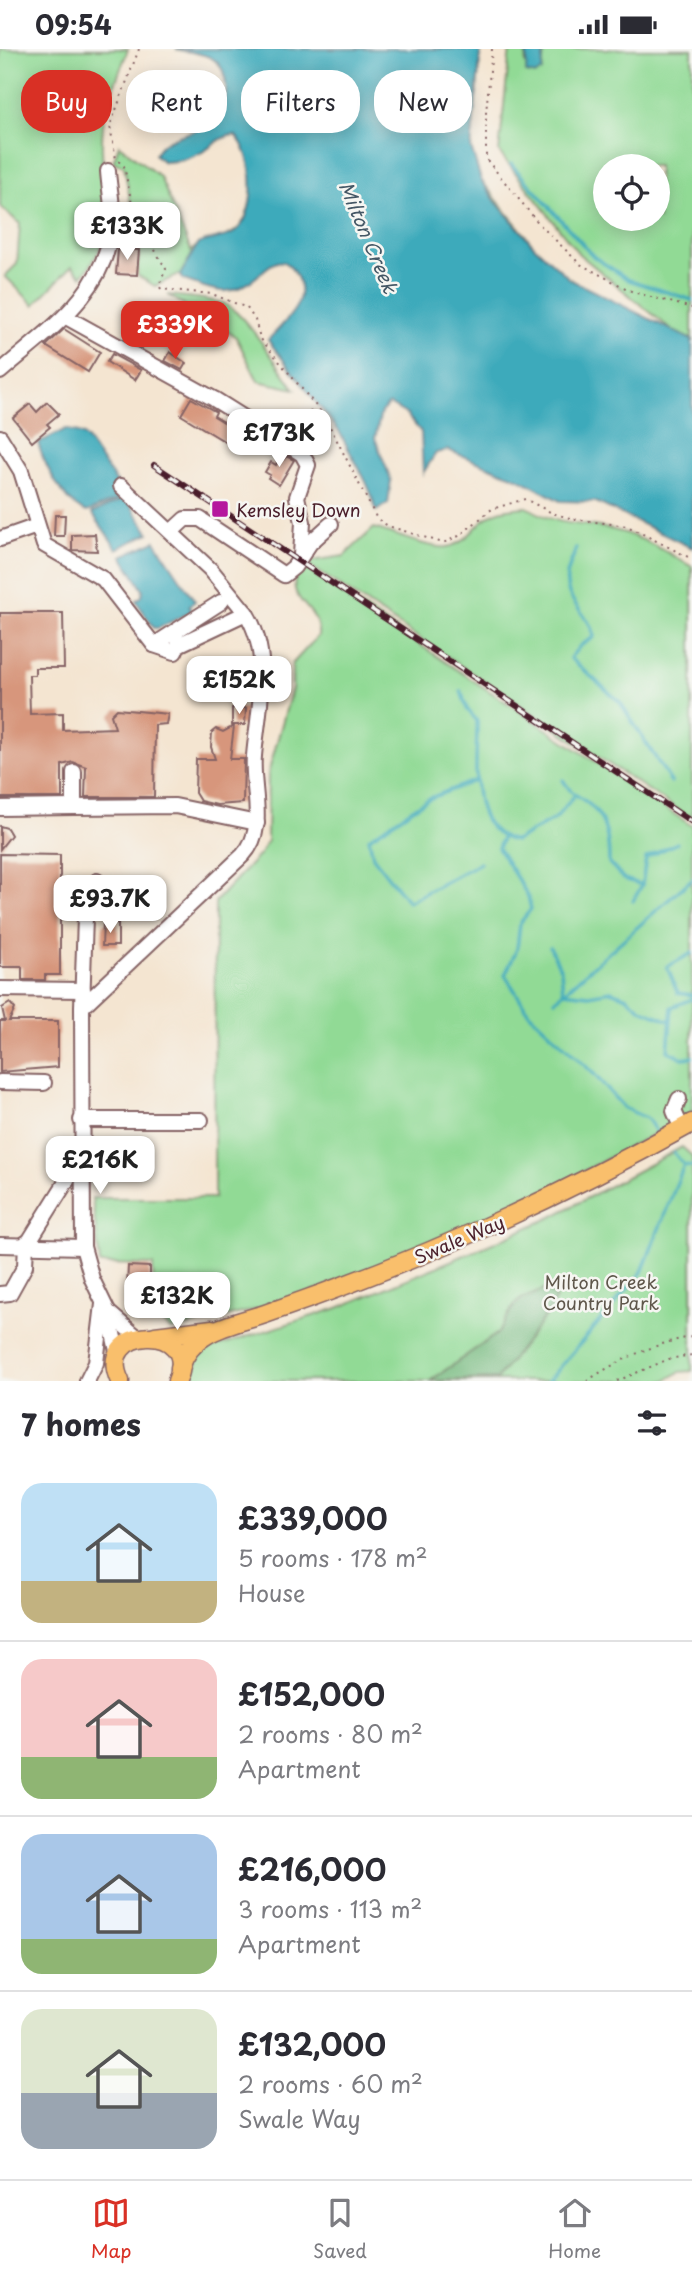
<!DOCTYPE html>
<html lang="en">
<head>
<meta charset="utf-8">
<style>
  :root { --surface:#fff; --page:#f2f2f3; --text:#2b2b33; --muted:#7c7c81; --line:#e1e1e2; --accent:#d93025 }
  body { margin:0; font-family:"Playpen Sans",sans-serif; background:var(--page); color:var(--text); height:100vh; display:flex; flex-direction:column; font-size:26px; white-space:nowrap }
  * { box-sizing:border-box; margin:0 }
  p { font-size:23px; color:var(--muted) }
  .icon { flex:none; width:38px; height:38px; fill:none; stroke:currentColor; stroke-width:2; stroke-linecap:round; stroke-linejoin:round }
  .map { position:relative; height:1332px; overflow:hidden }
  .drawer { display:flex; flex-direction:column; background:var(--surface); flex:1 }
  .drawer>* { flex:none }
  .banner { position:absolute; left:21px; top:21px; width:651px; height:63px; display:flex; gap:14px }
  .fabs { position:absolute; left:593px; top:105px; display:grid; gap:14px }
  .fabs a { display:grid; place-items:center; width:77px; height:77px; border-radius:50%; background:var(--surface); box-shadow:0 4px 18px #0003; font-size:35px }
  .price { position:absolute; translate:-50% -60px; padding:0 16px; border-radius:14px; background:#fff; color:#222; font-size:23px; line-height:46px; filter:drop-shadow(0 2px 4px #0008) }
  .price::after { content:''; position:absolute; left:50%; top:42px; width:21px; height:16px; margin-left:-10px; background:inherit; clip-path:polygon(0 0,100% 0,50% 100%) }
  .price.active { background:var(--accent); color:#fff }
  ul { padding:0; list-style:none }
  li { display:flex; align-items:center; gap:21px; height:175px; padding:0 21px }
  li+li { border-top:2px solid var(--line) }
  li span { display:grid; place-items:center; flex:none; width:196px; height:140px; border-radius:21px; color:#555 }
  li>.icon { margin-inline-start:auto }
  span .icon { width:84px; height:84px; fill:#fffc; stroke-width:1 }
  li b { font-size:30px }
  h2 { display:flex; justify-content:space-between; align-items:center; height:84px; padding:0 21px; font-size:30px }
  .tag { padding:0 24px; border-radius:28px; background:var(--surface); box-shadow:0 4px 18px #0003; font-size:24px; line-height:63px }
  .tag.active { background:var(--accent); color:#fff }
  .status { display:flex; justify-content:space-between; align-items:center; height:49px; padding:0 35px; background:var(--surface); direction:ltr }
  .status svg { height:19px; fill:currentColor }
  .dock { display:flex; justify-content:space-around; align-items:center; height:98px; border-top:2px solid var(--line); background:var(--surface); font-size:19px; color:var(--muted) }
  .dock a { display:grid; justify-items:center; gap:4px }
  .dock .active { color:var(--accent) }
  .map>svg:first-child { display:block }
  .green { fill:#91da95; stroke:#6e7c60; stroke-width:2; fill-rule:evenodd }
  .forest { fill:#74ba7e; stroke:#5f6c54; stroke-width:2 }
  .water { fill:#3caabb; stroke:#436473; stroke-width:2 }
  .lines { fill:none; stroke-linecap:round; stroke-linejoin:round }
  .stream { stroke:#3caabb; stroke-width:3.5 }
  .building { fill:#d7967b }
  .minor-casing { stroke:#866465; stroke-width:18 }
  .major-casing { stroke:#866465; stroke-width:21 }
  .path { stroke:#866465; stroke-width:2; stroke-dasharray:2 5; stroke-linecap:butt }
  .minor { stroke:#fff; stroke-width:14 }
  .major { stroke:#f9bf6c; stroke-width:18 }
  .rail-casing { stroke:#4a1f2b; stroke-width:6 }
  .rail { stroke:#f6f6f2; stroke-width:3.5; stroke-dasharray:10; stroke-linecap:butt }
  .poi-dot { fill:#b5179e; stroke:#f6f6f2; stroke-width:2.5 }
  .labels { text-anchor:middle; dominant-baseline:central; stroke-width:5; stroke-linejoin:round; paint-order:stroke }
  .poi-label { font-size:18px; fill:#4a1f2b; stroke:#f6f6f2; text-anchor:start }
  .street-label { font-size:18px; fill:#4a1f2b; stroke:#f6f6f2 }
  .park-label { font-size:18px; fill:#5f574b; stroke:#f6f6f2 }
  .water-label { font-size:19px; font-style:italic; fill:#445765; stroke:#f6f6f2 }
</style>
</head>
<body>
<div class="status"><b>09:54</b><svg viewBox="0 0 49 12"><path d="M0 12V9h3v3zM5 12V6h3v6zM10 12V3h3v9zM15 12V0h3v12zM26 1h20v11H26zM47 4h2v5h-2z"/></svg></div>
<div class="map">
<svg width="692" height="1332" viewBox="0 0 692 1332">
  <rect width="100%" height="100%" fill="#f6f6f2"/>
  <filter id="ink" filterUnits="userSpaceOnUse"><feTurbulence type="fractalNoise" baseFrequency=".0143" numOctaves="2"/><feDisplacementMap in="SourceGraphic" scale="14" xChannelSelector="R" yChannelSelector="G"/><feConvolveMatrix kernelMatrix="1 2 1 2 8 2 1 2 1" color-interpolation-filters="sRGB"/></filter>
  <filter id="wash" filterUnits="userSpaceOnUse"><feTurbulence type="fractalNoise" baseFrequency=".00686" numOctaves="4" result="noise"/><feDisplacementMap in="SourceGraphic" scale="28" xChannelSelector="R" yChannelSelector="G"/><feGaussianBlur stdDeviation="1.57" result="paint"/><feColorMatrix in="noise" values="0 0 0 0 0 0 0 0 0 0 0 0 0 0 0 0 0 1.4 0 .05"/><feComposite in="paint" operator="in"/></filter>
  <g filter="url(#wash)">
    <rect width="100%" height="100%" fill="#f4e5d1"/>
    <g class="green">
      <path d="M0,0H128C120,24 106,52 103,77C96,136 128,174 82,227L72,217L34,256L5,227L17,215L20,175L0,157Z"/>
      <path d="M176,0H296L322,108L197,217L155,237L137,226L139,201L124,117L113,113L119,96L160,128L191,202C204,188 221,193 235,182C259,164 255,104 235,86C222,86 214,96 204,102C192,109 178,113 164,113L155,106C165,75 229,95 226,37C224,3 201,6 176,0Z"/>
      <path d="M481,0L471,99L481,131L534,197L559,222L584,239L673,282L579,205L499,103L510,0H527L525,14L542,22L544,0H692V289H689L692,291L433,293ZM606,117H658V170H606Z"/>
      <path d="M168,246C186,248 205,249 222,254C243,260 279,320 295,340L258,332L236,288Z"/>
      <path d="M527,458C564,480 576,472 614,481C643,488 667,503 692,518V770L304,513L344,507L374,479C393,484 429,500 447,498C466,495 472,480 486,469C497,460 513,459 527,458Z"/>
      <path d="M300,516L692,777V1065L508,1162L288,1253L171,1281L154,1265L153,1216L100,1215L92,1149H214L215,853L260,805L267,792L268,725L292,639V615L318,587C321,554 280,555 300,516Z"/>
      <polygon points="682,1098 692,1107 692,1322 680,1323 664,1332 190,1332 202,1302 338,1259 472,1203 552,1168"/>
    </g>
    <polygon class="forest" points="546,1240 556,1249 548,1264 497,1330 430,1332 498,1284 515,1255 522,1250"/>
    <g class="water">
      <path d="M176,0H481L471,99L481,131L496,153L534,197L571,231L692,291V499L596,453L560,452L520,430L448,401L436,404L423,424L421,383L406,365L389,355L381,363L375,389L391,431L388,455L376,462C370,433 353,411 340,384L268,291C286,271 313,251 294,223C290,217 284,211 277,213C269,215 261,224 255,229C228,251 214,241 184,231L180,226L198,195C210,189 225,190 235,183C259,165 255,104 235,86C222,86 214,96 204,102C192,109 178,113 164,113L155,106C165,75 229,95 226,37C224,3 201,6 176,0Z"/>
      <polygon points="527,0 544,0 542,22 535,26 526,24"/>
      <path d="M66,380L84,386L126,447L87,463C64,455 44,416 38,394Z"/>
      <polygon points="126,449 149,484 117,500 92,464"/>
      <polygon points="155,492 195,552 189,557 192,562 159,579 154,579 136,552 142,547 143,541 122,507"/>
    </g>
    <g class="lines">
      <g class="stream">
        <polyline points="511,115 594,208 629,231 692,251"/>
        <path d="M576,499C574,508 568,518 567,527C563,553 591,565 594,588L580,597L570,609L620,653L671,733"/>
        <path d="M461,642L467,660L477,672C478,711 464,781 515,792L556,769L573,748"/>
        <polyline points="476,731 428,750 369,789 373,808 408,853 480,814"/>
        <path d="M563,731C575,750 577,744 591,757C607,772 609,793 609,814L624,830L642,836"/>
        <polyline points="502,789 498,799 528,847 531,860 520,874 517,900 505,926 529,964 593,1024 624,1059 648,1070 658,1086"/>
        <polyline points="633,852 642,836 646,809 677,794"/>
        <polyline points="550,898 561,921 563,943 589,946 611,942 627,948 641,960 670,972"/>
        <polyline points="692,904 667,918 678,944 692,946"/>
        <polyline points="692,950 672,958 668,1002 683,1009 692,1008"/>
        <polyline points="555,951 692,830"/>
        <polyline points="674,1104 684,1116 692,1117"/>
        <polyline points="548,1332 642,1223 684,1116"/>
      </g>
    </g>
    <g id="blocks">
      <g class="building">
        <polygon points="118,200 139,201 137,226 116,225"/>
        <polygon points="64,280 100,303 88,323 46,297"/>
        <polygon points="170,303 186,314 182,321 165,312"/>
        <polygon points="112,305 141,321 135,331 107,313"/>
        <polygon points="191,349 216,363 214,367 237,381 229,395 181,366"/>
        <polygon points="47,353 59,365 47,375 50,378 32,393 13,369 30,355 37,363"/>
        <polygon points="280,407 284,410 286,407 294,411 279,436 268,429 270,426 265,423 271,413 276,416"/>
        <polygon points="55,466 65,466 64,487 54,487"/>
        <polygon points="95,485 97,502 72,501 72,486"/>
        <polygon points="0,564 63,564 64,619 35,619 35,626 29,626 30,665 63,664 63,681 115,679 111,666 117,660 168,665 166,675 155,676 154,748 85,748 86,718 73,713 62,716 62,749 0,749"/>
        <polygon points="232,659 246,659 245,676 232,676"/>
        <polygon points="234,677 230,710 244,710 243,754 217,756 200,752 195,744 196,710 215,710 211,698 212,683 216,680 223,683"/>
        <polygon points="0,777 7,779 11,786 0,800"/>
        <polygon points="0,805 60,806 60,926 45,926 45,931 22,931 22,918 0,918"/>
        <polygon points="103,874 118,874 118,897 102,897"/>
        <polygon points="10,954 15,960 9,972 58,972 58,1018 0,1023 0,972 5,972 2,959"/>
        <polygon points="128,1217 150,1218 150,1237 127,1236"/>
      </g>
    </g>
  </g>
  <g filter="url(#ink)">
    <use href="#blocks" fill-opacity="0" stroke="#866465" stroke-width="2"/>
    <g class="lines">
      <defs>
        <g id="minor">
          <polyline points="66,268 214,350 302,405 308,416 297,448 303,473 301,506"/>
          <path d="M0,323C48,281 105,246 112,176C114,159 109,140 108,122"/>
          <polyline points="0,388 21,422 44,496 103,530 154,596"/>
          <polyline points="121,437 211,521 246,564"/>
          <polyline points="172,482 185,470 200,470 284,526 294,518 310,494 331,475"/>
          <polyline points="0,490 37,477"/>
          <polyline points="74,723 74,758 175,757 257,774"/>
          <polyline points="0,759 74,758"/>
          <polyline points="0,940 83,941"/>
          <polyline points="82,958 85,868 91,857 97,832"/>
          <polyline points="0,1033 44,1034"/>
          <polyline points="679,1050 674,1062 682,1080"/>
          <polyline points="81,1071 201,1071"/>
          <polyline points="28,1194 81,1109"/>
          <polyline points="0,1196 83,1198"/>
          <polyline points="0,1245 10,1244 25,1217 26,1194"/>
          <polyline points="108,1263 137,1288"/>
          <path d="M118,1306L108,1263L92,1230L83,1198L82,958L243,806C268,779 251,741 254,707C258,660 273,607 246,564L178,596L175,603L154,596L221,553"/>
          <polyline points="87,1332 96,1314 103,1255"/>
        </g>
        <g id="major">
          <polyline points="155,1287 212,1280"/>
          <path d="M180,1319C191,1281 231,1276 265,1265C414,1214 555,1151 692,1074"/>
          <path d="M120,1332C93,1276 202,1271 177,1332"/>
        </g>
      </defs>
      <use href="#minor" class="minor-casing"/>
      <use href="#major" class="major-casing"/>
      <g class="path">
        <polyline points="139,0 110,77 116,110 124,117 134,165 166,220 159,236 161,240 212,245 247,259 255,271 260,289 325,368 377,470 388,477 443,494 459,487 492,460 525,450 552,464 573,470 627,477 692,510"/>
        <polyline points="492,0 486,64 486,110 540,176 580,215 633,243 692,259"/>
        <polyline points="310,362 317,375 310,381 318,388 310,398"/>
        <path d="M587,1332C616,1312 657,1293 692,1288"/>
        <polyline points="617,1332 669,1310 692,1306"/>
      </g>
      <use href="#minor" class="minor"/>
      <use href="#major" class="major"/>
      <defs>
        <polyline id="rail" points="154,416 692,773"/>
      </defs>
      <use href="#rail" class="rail-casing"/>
      <use href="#rail" class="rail"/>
    </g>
  </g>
  <rect class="poi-dot" x="211" y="451" width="18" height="18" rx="3.5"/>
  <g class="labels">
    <g class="poi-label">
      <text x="236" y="460">Kemsley Down</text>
    </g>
    <g class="street-label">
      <text transform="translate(459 1190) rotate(-23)">Swale Way</text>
    </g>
    <g class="park-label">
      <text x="601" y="1232">Milton Creek<tspan x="601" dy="21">Country Park</tspan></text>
    </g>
    <g class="water-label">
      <text transform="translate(369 188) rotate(67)">Milton Creek</text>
    </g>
  </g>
</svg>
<div class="fabs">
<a><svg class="icon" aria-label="locate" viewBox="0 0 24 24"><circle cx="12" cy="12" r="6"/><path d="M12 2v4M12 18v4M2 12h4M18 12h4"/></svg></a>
</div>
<b class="price" style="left:127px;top:213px">£133K</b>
<b class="price active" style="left:175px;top:312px">£339K</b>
<b class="price" style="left:279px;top:420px">£173K</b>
<b class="price" style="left:239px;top:667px">£152K</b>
<b class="price" style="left:110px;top:886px">£93.7K</b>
<b class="price" style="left:100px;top:1147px">£216K</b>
<b class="price" style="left:177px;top:1283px">£132K</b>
<div class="banner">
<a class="tag active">Buy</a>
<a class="tag">Rent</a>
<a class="tag">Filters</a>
<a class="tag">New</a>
</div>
</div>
<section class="drawer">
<h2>7 homes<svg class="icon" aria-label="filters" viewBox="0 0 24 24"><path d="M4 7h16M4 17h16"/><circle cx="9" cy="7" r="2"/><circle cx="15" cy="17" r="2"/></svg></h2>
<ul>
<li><span style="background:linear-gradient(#bfe0f5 70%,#c2b280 0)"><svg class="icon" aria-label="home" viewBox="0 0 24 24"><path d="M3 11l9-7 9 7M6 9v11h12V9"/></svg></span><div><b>£339,000</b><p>5 rooms · 178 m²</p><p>House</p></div></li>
<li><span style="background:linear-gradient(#f6c9c9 70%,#8fb573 0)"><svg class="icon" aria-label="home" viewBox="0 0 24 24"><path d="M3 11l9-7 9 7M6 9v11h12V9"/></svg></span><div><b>£152,000</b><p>2 rooms · 80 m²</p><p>Apartment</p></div></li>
<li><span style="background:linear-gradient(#a9c7e8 75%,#8fb573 0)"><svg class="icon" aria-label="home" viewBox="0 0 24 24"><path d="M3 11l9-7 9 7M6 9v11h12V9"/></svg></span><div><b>£216,000</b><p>3 rooms · 113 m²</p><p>Apartment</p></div></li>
<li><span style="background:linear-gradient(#dfe7d0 60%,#9aa5b1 0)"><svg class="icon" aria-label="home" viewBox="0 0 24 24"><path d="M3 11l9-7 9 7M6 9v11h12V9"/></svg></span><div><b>£132,000</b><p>2 rooms · 60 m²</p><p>Swale Way</p></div></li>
</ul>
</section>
<nav class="dock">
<a class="active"><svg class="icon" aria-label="map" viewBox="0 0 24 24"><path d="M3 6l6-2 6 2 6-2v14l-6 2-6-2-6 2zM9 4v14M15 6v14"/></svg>Map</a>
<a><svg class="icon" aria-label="saved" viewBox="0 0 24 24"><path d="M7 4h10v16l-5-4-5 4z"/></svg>Saved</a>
<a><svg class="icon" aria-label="home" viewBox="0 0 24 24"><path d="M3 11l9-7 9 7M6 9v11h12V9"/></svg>Home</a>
</nav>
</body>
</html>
